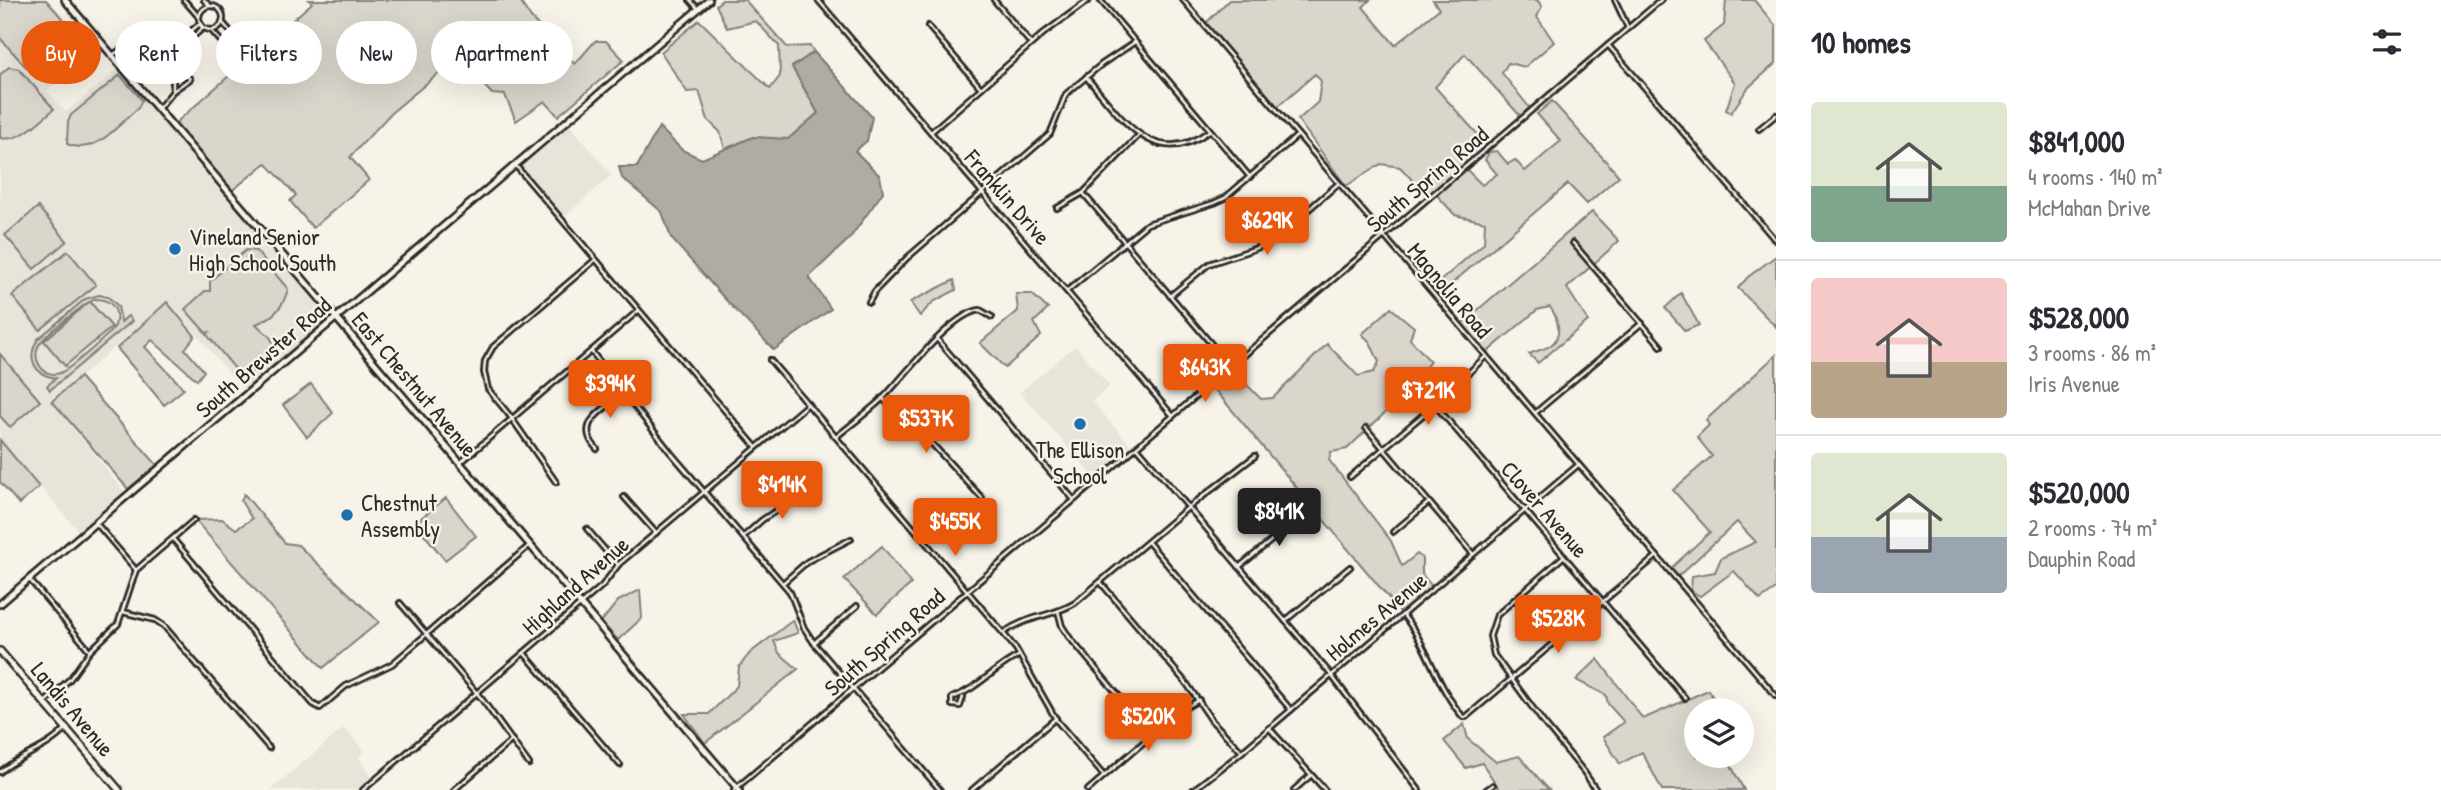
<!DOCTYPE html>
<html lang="en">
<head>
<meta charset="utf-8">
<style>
  :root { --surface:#fff; --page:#f2f2f3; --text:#2b2b33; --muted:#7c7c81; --line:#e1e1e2; --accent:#ea580c }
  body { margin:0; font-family:"Patrick Hand",sans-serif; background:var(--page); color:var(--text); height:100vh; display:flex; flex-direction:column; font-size:26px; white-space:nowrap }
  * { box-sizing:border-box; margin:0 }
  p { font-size:23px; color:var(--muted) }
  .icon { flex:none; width:38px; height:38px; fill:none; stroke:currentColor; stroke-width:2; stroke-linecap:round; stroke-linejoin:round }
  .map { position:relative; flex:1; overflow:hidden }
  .drawer { display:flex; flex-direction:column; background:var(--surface); width:665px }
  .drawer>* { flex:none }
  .hud { position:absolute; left:21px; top:21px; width:665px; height:63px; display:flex; gap:14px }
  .buttons { position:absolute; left:1684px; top:698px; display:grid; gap:14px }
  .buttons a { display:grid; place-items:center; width:70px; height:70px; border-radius:50%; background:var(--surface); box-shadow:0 7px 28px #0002; font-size:35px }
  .price { position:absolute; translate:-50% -60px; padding:0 16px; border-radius:7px; background:var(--accent); color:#fff; font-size:23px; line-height:46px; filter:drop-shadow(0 2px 4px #0008) }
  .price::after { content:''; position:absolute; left:50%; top:42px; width:21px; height:16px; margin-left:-10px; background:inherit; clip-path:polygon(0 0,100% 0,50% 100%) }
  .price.active { background:#222; color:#fff }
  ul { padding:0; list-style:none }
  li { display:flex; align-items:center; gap:21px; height:175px; padding:0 35px }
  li+li { border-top:2px solid var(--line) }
  li span { display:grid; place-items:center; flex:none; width:196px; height:140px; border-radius:7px; color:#555 }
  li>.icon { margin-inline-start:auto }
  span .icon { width:84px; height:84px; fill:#fffc; stroke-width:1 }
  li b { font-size:30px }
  h2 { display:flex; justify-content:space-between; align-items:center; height:84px; padding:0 35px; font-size:30px }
  .pill { padding:0 24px; border-radius:32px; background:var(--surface); box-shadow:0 7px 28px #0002; font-size:24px; line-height:63px }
  .pill.active { background:var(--accent); color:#fff }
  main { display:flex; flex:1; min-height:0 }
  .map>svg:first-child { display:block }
  .built { fill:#e8e4da }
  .green { fill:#dad6cc; stroke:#82807c; stroke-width:2; fill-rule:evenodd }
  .water { fill:#afaca4; stroke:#7a7874; stroke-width:2 }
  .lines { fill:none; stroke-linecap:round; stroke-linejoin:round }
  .street-casing { stroke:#2b2b2b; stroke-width:8 }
  .secondary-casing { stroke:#2b2b2b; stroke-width:10 }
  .primary-casing { stroke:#2b2b2b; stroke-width:10 }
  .street { stroke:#f7f3e8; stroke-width:2.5 }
  .secondary { stroke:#f7f3e8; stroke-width:4.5 }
  .primary { stroke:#f7f3e8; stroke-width:5 }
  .poi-dot { fill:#1f6fb2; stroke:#f7f3e8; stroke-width:2.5 }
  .labels { text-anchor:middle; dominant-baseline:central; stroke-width:5; stroke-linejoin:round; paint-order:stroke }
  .street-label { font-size:23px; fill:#2b2b2b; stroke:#f7f3e8 }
  .poi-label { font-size:23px; fill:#2b2b2b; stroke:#f7f3e8; text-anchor:start }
</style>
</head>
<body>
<main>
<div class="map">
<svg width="1776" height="790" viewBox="0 0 1776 790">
  <rect width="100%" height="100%" fill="#f7f3e8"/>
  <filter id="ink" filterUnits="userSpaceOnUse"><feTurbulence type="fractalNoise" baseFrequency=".0143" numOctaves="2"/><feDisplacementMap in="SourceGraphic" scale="14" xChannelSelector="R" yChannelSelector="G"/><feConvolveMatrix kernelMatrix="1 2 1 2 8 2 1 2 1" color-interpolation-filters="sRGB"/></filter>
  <g filter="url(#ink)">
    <g class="built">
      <polygon points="0,0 49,0 74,29 56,46 73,67 47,91 66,112 118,69 331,319 245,392 168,301 52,401 125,493 80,533 0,440"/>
      <polygon points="568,123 612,175 563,218 520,166"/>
      <polygon points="1075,346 1110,386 1092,401 1132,447 1095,478 1020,392"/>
      <polygon points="344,728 365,751 359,757 374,782 364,790 270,790"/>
    </g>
    <g class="green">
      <polygon points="0,0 46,0 71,28 26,67 0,38"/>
      <polygon points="309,0 519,0 531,18 575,64 595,41 606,41 624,60 558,116 545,101 516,121 505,95 492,94 477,78 467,84 450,64 391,113 350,157 369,180 313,228 290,201 296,195 266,163 229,193 172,126 312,3"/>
      <polygon points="722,0 745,0 787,47 810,46 814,52 792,67 818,113 788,140 753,137 725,149 720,132 708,120 699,91 687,92 661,52 699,20 770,89 780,76 779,46 756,21 727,28 716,5"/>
      <polygon points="1229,0 1370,0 1363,7 1395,45 1439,9 1433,0 1537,0 1542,6 1537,17 1554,42 1525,67 1508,63 1502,73 1529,107 1522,118 1465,54 1435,87 1489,147 1465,168 1482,185 1497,174 1485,160 1489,152 1497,151 1508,164 1515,160 1525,171 1561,141 1537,114 1552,101 1619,176 1587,204 1568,184 1436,297 1430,290 1484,243 1485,222 1455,215 1435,193 1429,198 1400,167 1381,164 1346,186 1298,120 1318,102 1321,81 1315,74 1276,108 1204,25"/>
      <polygon points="1726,0 1754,0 1776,26 1776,63 1748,88 1731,113 1726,110 1735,83 1704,41 1724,25"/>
      <path d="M9,67L19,69L54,109C38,122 22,142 0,138V75Z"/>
      <path d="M120,75L142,100L138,108C118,125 95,157 67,144L68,122L71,115Z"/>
      <polygon points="38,207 67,241 34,269 5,235"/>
      <path d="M1592,212L1619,241L1567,288L1588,321L1538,363L1529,354C1536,351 1546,349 1551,345C1564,335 1557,317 1550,307L1537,310L1485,354L1460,325Z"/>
      <path d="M246,250L256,251L288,289C283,308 274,317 256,324L270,337L277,350L247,377L241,376L207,335L209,332L206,333L185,309L205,291H210V281Z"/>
      <polygon points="68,251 96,285 40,330 12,296"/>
      <polygon points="1776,256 1776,327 1738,288 1748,277"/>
      <polygon points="954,280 956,290 933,302 920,316 910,302"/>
      <polygon points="1681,293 1699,325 1685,331 1665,308"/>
      <polygon points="1016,294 1032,294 1048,309 1034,322 1041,336 1005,368 980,343 1018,311"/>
      <path d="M99,295L108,297L118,306L121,322L128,316L132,321L50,390L47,386L56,378C34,375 26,358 38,339L85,299ZM95,299C112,299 120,310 115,326C108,336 70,369 60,373C42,379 29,356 41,342C54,327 72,315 87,303L89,302L44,341L65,366L112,327L90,302Z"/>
      <polygon points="167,302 195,336 185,349 204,371 197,380 152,340 145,347 184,389 164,405 117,348"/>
      <polygon points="1391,308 1414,327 1410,339 1430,361 1411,388 1347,449 1331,452 1329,460 1391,541 1402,566 1417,554 1422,558 1422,574 1434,589 1403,615 1216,391 1236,374 1261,399 1273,398 1327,344 1358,376 1374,372 1379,362 1370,342 1362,334"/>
      <polygon points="0,354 40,401 10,427 0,416"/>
      <polygon points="1776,355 1776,589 1760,600 1734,571 1700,596 1691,591 1692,576 1715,572 1721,558 1756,542 1737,522 1676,578 1669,570 1710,532 1673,490 1712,456 1697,437 1709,425 1706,420"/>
      <polygon points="80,377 157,465 128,489 52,401"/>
      <polygon points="311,384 333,413 307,437 283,405"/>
      <polygon points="0,440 39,487 19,504 0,482"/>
      <polygon points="244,494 285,543 298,545 379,622 323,668 195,520 222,519 236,529 252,519 241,501"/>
      <polygon points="446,498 476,536 445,560 415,523"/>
      <polygon points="882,546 911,584 877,614 844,579"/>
      <polygon points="640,590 642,618 618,640 601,622 618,601"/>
      <polygon points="793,620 798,633 774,641 779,653 798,669 705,743 684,714 709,714 737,686 739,667 750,653"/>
      <polygon points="1598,659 1643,719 1708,690 1722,710 1696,710 1696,756 1726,756 1744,790 1662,790 1642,752 1620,764 1603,737 1624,722 1608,704 1606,695 1576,680"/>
      <polygon points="1464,724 1468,739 1496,762 1519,756 1549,790 1500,790 1482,763 1466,768 1444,741"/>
    </g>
    <polygon class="water" points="814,52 872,117 867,141 855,151 880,176 883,192 850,238 809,277 831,309 774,350 724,298 671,238 662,212 622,178 619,167 637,167 659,127 682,150 702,159 753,137 788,139 818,113 792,67"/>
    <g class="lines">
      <defs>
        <g id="street">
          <polyline points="184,0 198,16"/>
          <polyline points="204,0 210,6"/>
          <polyline points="690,0 698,9"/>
          <polyline points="818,0 1173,416"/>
          <polyline points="994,0 1031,44"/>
          <polyline points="1100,0 1250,177"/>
          <polyline points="1183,0 1776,696"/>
          <polyline points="1615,0 1628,28"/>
          <circle cx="211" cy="18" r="12"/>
          <polyline points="928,26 981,88"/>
          <polyline points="211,30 227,48 237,39 222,22"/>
          <polyline points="1608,45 1776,241"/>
          <polyline points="157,48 168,58 173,67 177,65 190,79 173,91 173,67"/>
          <polyline points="165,54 198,25 201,25 202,29 168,58"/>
          <polyline points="112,55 133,43 148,29 159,43 157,48 133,43"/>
          <path d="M1086,77C1119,114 1153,173 1209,131"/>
          <polyline points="158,109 173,91"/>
          <polyline points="1759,129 1776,115"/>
          <polyline points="931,132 1044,33 1089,0"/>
          <polyline points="516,166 756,447"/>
          <polyline points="1083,193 1230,366"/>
          <polyline points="1057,208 1083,193 1139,135"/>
          <polyline points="1573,243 1661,346"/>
          <polyline points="1067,291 1147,224 1214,203 1225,198 1298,135"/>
          <polyline points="1170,296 1209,264 1254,249 1271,242 1339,183"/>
          <polyline points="869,302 875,291 907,258 1050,134 1066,94 1102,64 1135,42"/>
          <polyline points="937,339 1074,500"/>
          <polyline points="591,351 671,453 790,592 804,628 814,643 940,790"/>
          <polyline points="770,360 1003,633 1016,649 1057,721 1104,776"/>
          <polyline points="882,398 933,445 982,498"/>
          <polyline points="1435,405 1685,698"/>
          <polyline points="1535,413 1642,323"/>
          <polyline points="1366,428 1473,554"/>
          <path d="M836,437C852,424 868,412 883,398C905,376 951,313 980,310L992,317"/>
          <polyline points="1137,447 1328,671 1419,790"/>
          <path d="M597,449C573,423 604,410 623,394"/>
          <polyline points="460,463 638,311"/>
          <polyline points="1350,477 1444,397 1486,356"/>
          <polyline points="556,482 510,416 488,389 484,372 485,361 493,347 595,260"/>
          <polyline points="624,497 656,533"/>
          <polyline points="96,523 136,570"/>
          <polyline points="587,529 618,565"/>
          <polyline points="1393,532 1428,503"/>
          <polyline points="743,537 762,520 807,490"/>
          <polyline points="173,539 313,704 320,708 346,686 392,664 530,545"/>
          <polyline points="1148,542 1291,710"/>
          <polyline points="1564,556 1497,615 1490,636 1494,655 1543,722 1584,772 1596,790"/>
          <polyline points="1239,567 1305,513"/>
          <polyline points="29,579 90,651"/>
          <polyline points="783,583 808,561 851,539"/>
          <polyline points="1101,583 1187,684 1212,721 1242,752"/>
          <polyline points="400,603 481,698 529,764"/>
          <polyline points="1058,611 1062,626 1069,637 1152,735"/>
          <polyline points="123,612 155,620 164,626 269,748"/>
          <path d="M1403,615C1429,647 1436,686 1463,717H1466L1657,556"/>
          <polyline points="1285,621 1350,567"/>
          <path d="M1003,633C1029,615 1052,617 1075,603L1184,511L1255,456"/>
          <polyline points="814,643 857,606"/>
          <polyline points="524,653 620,765"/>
          <path d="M963,697L960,706L952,705V698C977,689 994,668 1018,656"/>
          <polyline points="45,702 70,679 90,651 118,624 136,570 194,520"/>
          <polyline points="1269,728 1325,790"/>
          <path d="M0,772C20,755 48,749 66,728"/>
          <polyline points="363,790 602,586 619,564 808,404"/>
          <polyline points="454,790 512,740"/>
          <polyline points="734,790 1661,0"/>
          <polyline points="972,790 1056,718"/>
          <polyline points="1088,790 1181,710 1199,700"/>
          <polyline points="1193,790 1237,756 1578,465"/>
          <polyline points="1294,790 1310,776"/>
          <polyline points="1486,790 1493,785"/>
        </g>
        <g id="secondary">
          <polyline points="65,0 739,790"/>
          <polyline points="0,604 709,0"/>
        </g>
        <polyline id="primary" points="0,651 119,790"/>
      </defs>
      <use href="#street" class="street-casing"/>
      <use href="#secondary" class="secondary-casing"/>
      <use href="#primary" class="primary-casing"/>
      <use href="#street" class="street"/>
      <use href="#secondary" class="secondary"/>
      <use href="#primary" class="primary"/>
    </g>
  </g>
  <g class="poi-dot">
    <circle cx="175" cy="249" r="7"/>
    <circle cx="1080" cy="424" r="7"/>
    <circle cx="347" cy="515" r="7"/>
  </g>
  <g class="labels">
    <g class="street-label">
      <text transform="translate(1427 179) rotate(-40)">South Spring Road</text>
      <text transform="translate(1008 197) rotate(49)">Franklin Drive</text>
      <text transform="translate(1450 290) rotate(50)">Magnolia Road</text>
      <text transform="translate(263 357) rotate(-41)">South Brewster Road</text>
      <text transform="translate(415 384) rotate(50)">East Chestnut Avenue</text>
      <text transform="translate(1545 509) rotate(49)">Clover Avenue</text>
      <text transform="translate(575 585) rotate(-42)">Highland Avenue</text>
      <text transform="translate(1376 616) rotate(-40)">Holmes Avenue</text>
      <text transform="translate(884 642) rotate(-41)">South Spring Road</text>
      <text transform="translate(73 709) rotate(50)">Landis Avenue</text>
    </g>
    <g class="poi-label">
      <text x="189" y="236">Vineland Senior<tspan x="189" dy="26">High School South</tspan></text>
      <text x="1080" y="449" text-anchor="middle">The Ellison<tspan x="1080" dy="26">School</tspan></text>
      <text x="361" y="502">Chestnut<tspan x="361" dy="26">Assembly</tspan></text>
    </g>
  </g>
</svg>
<div class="buttons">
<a><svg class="icon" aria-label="layers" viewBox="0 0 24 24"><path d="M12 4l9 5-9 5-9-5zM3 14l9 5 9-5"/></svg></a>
</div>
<b class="price" style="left:1267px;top:257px">$629K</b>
<b class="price" style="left:1205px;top:404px">$643K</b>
<b class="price" style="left:610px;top:420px">$394K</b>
<b class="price" style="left:1428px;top:427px">$721K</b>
<b class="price" style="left:926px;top:455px">$537K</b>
<b class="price" style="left:782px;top:521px">$414K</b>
<b class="price active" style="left:1279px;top:548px">$841K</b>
<b class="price" style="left:955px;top:558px">$455K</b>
<b class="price" style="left:1558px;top:655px">$528K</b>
<b class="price" style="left:1148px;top:753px">$520K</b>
<div class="hud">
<a class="pill active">Buy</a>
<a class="pill">Rent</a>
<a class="pill">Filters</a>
<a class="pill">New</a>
<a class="pill">Apartment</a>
</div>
</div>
<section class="drawer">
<h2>10 homes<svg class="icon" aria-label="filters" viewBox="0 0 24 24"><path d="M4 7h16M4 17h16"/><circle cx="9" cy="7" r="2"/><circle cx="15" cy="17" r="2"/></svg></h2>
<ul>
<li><span style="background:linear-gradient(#dfe7d0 60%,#7fa58c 0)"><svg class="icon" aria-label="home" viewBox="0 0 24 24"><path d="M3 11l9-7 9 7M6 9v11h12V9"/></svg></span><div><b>$841,000</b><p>4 rooms · 140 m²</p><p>McMahan Drive</p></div></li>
<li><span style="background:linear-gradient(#f6c9c9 60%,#b9a48a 0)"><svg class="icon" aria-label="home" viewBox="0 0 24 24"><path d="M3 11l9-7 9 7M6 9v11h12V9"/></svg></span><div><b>$528,000</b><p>3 rooms · 86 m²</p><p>Iris Avenue</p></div></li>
<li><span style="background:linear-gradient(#dfe7d0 60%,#9aa5b1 0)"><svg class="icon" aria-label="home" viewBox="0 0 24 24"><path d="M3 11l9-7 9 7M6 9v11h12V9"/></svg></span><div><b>$520,000</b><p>2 rooms · 74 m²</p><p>Dauphin Road</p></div></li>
</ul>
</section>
</main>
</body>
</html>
